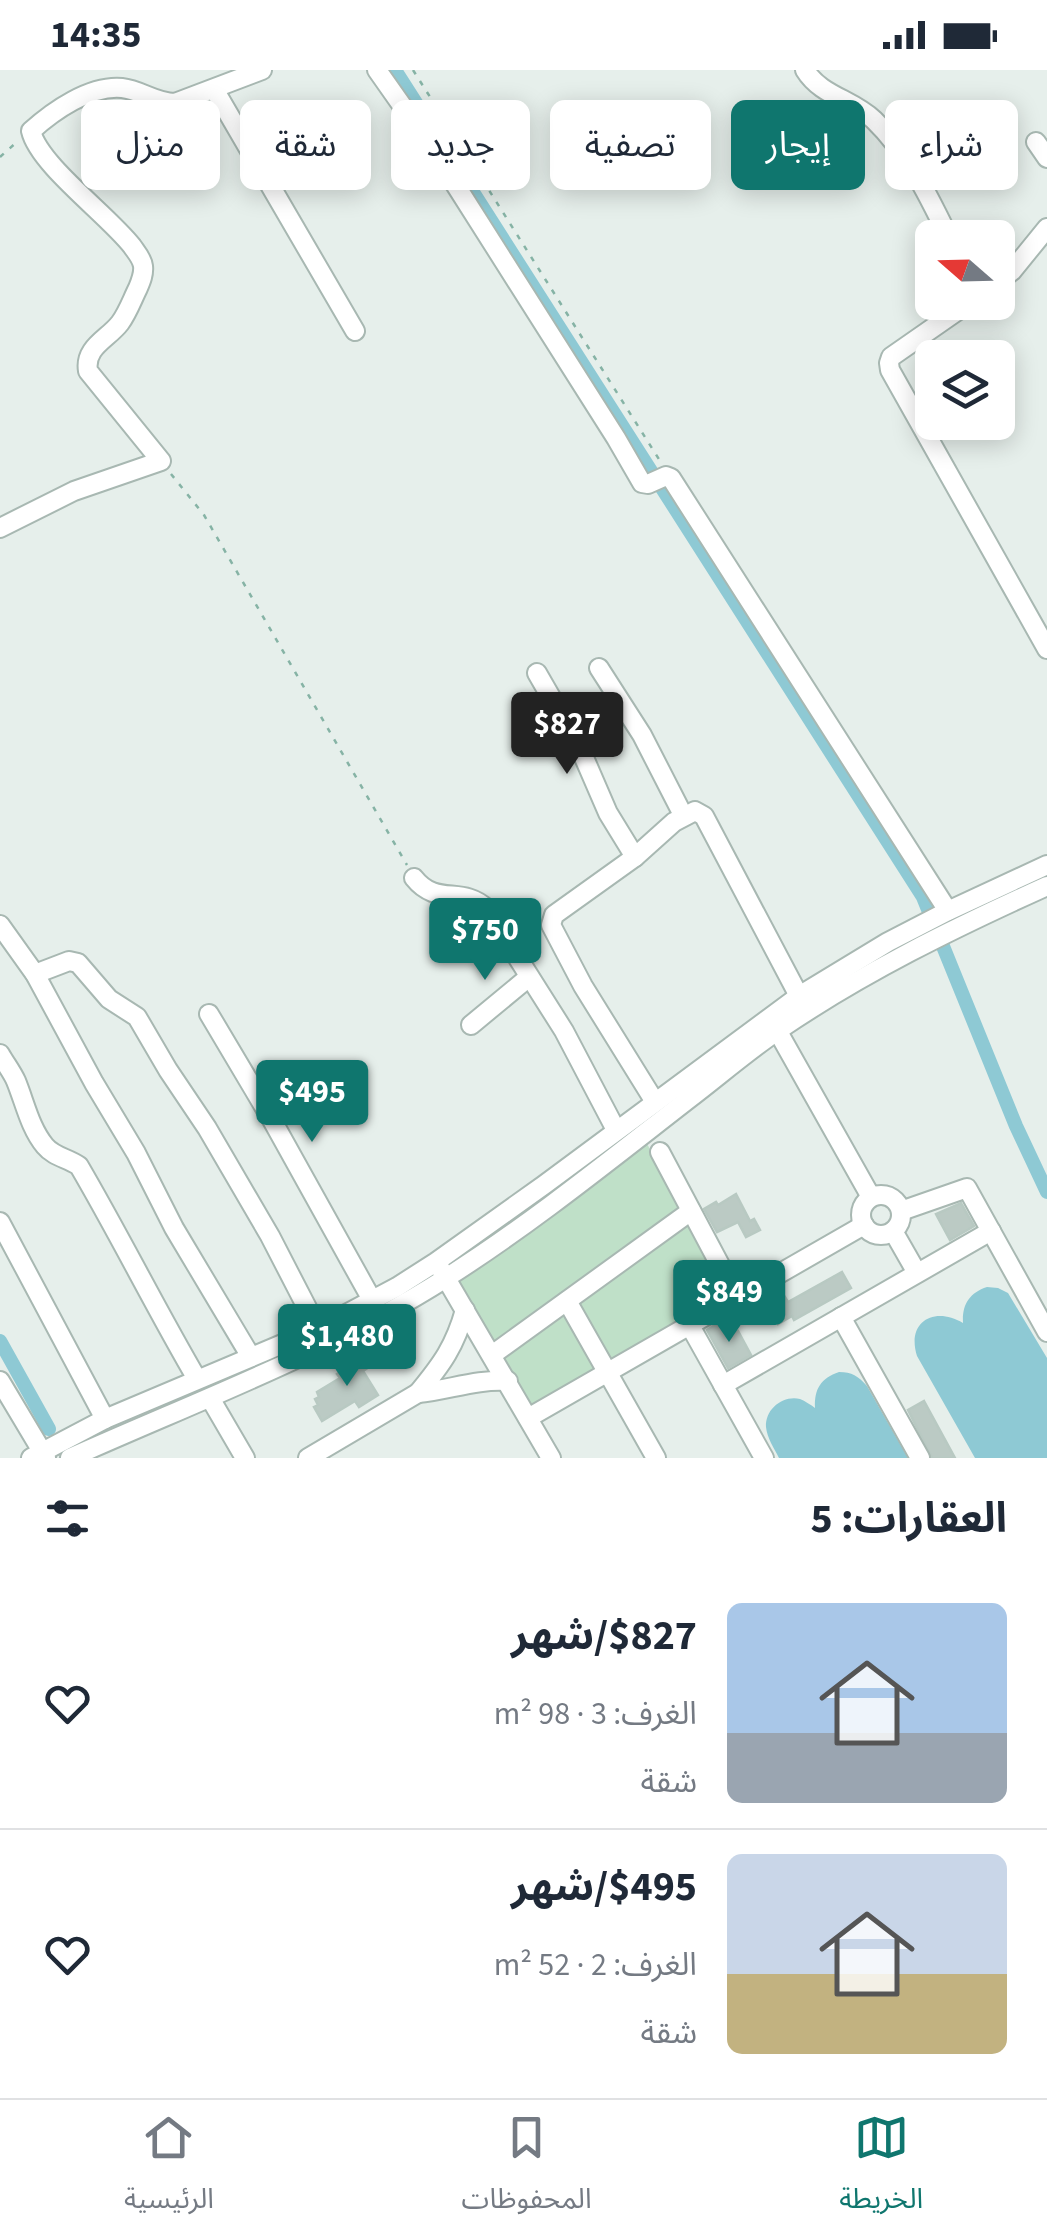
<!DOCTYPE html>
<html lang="ar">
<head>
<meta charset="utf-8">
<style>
  :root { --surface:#fff; --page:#f2f2f3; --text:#1f2937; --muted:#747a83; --line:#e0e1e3; --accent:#0f766e }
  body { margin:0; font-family:"Source Sans 3","Noto Sans Arabic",sans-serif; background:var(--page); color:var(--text); direction:rtl; height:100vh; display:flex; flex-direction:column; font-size:38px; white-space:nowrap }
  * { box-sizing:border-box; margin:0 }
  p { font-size:32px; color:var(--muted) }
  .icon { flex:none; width:55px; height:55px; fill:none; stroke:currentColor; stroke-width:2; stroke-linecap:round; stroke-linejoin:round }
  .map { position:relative; height:1388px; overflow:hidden; direction:ltr }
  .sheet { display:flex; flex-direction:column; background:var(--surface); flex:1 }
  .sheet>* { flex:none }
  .guide { position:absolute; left:30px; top:30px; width:988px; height:90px; direction:rtl; display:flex; gap:20px }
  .needle { width:65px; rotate:290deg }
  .tools { position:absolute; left:915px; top:150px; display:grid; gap:20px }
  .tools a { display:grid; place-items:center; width:100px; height:100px; border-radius:15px; background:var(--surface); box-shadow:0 5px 25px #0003; font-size:50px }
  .price { position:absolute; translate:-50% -85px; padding:0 22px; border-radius:10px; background:var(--accent); color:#fff; font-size:32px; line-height:65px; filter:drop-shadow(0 2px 5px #0008) }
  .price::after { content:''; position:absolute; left:50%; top:60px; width:30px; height:22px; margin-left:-15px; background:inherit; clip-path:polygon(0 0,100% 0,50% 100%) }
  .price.current { background:#222; color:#fff }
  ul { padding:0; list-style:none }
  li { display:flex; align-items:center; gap:30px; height:250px; padding:0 40px }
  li+li { border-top:2px solid var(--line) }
  li span { display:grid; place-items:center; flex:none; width:280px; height:200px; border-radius:15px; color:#555 }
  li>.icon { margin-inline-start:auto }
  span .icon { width:120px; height:120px; fill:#fffc; stroke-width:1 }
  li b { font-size:42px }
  h2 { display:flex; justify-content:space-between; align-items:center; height:120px; padding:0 40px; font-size:42px }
  .pill { padding:0 35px; border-radius:15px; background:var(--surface); box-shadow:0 5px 25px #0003; font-size:35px; line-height:90px }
  .pill.current { background:var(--accent); color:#fff }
  .status { display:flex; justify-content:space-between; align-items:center; height:70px; padding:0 50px; background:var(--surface); direction:ltr }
  .status svg { height:28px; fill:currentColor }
  .menu { display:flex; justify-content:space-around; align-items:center; height:140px; border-top:2px solid var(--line); background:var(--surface); font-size:28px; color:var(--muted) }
  .menu a { display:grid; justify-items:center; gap:5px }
  .menu .current { color:var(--accent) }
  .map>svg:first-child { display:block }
  .green { fill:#bfe0c8 }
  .water { fill:#8ec9d4 }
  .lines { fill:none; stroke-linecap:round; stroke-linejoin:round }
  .canal { stroke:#8ec9d4; stroke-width:14 }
  .building { fill:#bbcac4; stroke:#b8c9c2; stroke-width:2.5 }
  .minor-casing { stroke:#a8b8b2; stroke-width:22 }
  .path { stroke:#86b3a5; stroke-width:2.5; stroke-dasharray:5 8; stroke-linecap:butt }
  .minor { stroke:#fff; stroke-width:18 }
</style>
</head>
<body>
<div class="status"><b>14:35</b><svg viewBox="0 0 49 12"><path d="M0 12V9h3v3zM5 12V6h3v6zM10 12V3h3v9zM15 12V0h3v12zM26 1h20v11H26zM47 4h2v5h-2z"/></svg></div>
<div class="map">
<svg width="1047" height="1388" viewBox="0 0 1047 1388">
  <rect width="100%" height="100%" fill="#e6efeb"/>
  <polygon class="green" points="646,1072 730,1222 530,1340 455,1213 540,1155"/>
  <g class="water">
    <path d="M987,1217L998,1218L1008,1223L1047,1288V1388H975L917,1286C906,1251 935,1236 963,1253C962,1235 969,1223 987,1217Z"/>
    <path d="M839,1302C852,1302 858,1306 867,1316L908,1388H779C774,1378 767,1368 766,1357C765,1339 783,1325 800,1329C805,1331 811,1335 815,1338C814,1319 821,1308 839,1302Z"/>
  </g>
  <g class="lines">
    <g class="canal">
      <polyline points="395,0 923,827 1016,1056 1047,1122"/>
      <polyline points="0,1271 49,1359"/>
    </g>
  </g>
  <g class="building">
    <polygon points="736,1124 750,1151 754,1149 760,1160 746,1167 738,1152 717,1162 704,1139 716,1132 718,1135"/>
    <polygon points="961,1133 974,1156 950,1170 936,1144"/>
    <polygon points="842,1202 851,1218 794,1250 792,1246 778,1254 766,1234 783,1224 788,1232"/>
    <polygon points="720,1252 728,1266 738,1261 751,1285 728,1298 707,1260"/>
    <polygon points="369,1283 375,1293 363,1301 378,1325 359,1337 355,1331 322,1351 314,1337 318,1335 315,1329 319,1327 317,1322 340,1308 337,1304"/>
    <polygon points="924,1331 955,1388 932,1388 908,1340"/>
  </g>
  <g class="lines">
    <defs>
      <g id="minor">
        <polyline points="377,0 434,81 616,368 642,413 648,414 666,406 671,408 948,841"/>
        <path d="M805,0C821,26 852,29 874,50C908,83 928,125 949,168"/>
        <polyline points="214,19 355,261"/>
        <polyline points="1036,72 1047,88"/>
        <polyline points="998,212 1012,201 1047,158"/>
        <polyline points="970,232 891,287 889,293 890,300 1047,579"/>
        <path d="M0,458L74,421L161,391L88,301C84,277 108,269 120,253C128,242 132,230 138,218C141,211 144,204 143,196C142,188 136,182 132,176C108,145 39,95 31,61C53,41 90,15 122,18C141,20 155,33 175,33L262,0"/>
        <polyline points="599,598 642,665 683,745"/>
        <polyline points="537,603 579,676 608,743 635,787"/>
        <path d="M414,808C437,837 462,815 487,839L564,961L616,1060"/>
        <polyline points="0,855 35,904 94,1013 136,1083 174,1158 251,1287"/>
        <polyline points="35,904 69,891 78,893 109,929 137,947 168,1000 207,1058 270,1166 318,1259"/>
        <polyline points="209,944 272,1050 372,1230"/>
        <polyline points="773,953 871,1127"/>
        <polyline points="471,955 529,907"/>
        <path d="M0,984C5,993 12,1002 16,1011C25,1033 30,1058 45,1076C54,1087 68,1088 79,1096C120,1166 156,1239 197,1309"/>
        <polyline points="655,1032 583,916 551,855 554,845 635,787 674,752 695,741 704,746 799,926"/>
        <polyline points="660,1082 737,1227"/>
        <circle cx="881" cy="1145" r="20"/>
        <polyline points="901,1141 967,1118 1047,1262"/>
        <polyline points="0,1152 105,1349"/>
        <polyline points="893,1161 917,1203"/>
        <polyline points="440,1198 551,1388"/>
        <polyline points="567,1231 656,1388"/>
        <path d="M465,1240C455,1276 442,1294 418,1323C449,1320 476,1309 508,1311"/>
        <polyline points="841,1247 920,1388"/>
        <polyline points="689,1254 764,1388"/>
        <polyline points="492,1285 691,1141"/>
        <polyline points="0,1311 46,1388"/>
        <polyline points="723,1315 991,1161"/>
        <polyline points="210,1328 245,1388"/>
        <polyline points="528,1348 864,1155"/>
        <polyline points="31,1388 105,1349 318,1259 397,1217 436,1192 544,1115 799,926 888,872 948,841 1047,795"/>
        <path d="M70,1388C197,1331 328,1283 446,1208C531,1154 610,1090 690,1028C720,1005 749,980 780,959C864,902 954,858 1047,816"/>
        <polyline points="308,1388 418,1323"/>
      </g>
    </defs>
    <use href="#minor" class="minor-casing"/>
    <g class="path">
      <polyline points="413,0 662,394"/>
      <polyline points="0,87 18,71"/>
      <polyline points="171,404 204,445 407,795"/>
    </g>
    <use href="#minor" class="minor"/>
  </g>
</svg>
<div class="tools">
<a><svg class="needle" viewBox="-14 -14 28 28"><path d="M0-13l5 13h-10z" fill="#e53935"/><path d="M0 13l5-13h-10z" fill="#747a83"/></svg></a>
<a><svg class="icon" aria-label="layers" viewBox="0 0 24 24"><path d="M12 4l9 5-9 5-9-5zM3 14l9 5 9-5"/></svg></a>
</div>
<b class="price current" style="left:567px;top:707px">$827</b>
<b class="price" style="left:485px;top:913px">$750</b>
<b class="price" style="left:312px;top:1075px">$495</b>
<b class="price" style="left:729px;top:1275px">$849</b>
<b class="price" style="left:347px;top:1319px">$1,480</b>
<div class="guide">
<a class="pill">شراء</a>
<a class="pill current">إيجار</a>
<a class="pill">تصفية</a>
<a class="pill">جديد</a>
<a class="pill">شقة</a>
<a class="pill">منزل</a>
</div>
</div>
<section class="sheet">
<h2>العقارات: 5<svg class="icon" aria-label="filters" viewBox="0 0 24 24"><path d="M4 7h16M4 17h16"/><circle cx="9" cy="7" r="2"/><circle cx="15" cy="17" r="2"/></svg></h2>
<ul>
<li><span style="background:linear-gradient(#a9c7e8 65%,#9aa5b1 0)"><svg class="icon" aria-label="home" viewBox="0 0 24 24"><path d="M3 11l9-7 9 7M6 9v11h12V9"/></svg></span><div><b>$827/شهر</b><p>الغرف: 3 · 98 m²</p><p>شقة</p></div><svg class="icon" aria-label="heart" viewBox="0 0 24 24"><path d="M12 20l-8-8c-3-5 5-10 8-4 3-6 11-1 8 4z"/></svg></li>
<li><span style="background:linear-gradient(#c9d6e8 60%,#c2b280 0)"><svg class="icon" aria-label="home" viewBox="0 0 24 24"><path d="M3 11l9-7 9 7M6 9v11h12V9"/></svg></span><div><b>$495/شهر</b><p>الغرف: 2 · 52 m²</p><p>شقة</p></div><svg class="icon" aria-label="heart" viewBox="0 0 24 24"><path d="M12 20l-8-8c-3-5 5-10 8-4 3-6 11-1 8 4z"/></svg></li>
</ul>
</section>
<nav class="menu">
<a class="current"><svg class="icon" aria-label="map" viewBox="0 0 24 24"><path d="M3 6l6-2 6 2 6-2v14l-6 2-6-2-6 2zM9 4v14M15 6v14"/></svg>الخريطة</a>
<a><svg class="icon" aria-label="saved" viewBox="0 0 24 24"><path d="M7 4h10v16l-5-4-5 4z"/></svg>المحفوظات</a>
<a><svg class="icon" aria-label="home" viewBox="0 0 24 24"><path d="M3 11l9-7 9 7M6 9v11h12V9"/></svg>الرئيسية</a>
</nav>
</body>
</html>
